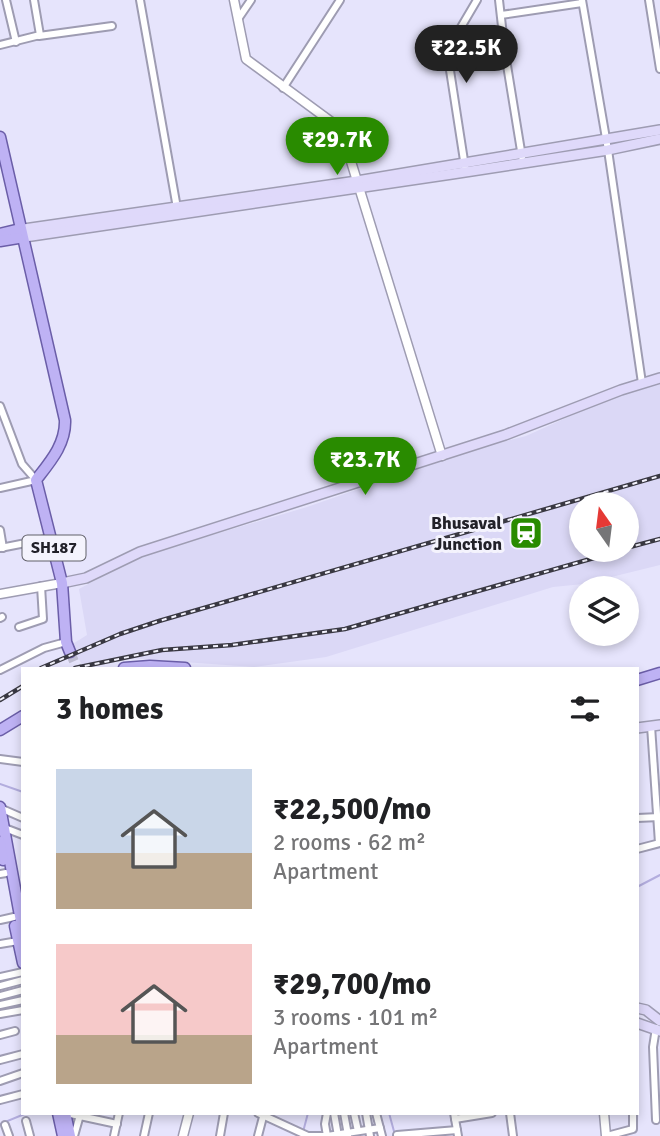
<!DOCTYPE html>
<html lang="en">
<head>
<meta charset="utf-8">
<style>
  :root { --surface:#fff; --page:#f6f6f6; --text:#202124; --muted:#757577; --accent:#298b00 }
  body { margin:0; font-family:Signika,sans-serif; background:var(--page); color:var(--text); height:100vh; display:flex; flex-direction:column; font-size:26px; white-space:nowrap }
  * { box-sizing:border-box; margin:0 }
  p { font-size:23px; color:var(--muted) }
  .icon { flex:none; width:38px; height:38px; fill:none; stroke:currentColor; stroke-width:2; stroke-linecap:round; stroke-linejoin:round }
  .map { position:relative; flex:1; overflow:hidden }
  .side { position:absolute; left:21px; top:667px; width:618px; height:448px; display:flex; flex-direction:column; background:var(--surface); border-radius:0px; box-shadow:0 4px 10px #0003 }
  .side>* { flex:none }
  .needle { width:46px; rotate:346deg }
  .tools { position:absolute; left:569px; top:492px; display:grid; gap:14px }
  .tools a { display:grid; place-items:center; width:70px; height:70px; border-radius:50%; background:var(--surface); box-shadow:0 4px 10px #0003; font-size:35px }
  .price { position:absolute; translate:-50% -60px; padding:0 16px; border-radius:24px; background:var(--accent); color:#fff; font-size:23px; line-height:46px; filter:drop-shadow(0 2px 4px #0008) }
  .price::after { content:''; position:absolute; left:50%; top:42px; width:21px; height:16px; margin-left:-10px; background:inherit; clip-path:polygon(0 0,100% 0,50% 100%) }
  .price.current { background:#222; color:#fff }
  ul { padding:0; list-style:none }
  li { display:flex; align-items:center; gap:21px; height:175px; padding:0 35px }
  li span { display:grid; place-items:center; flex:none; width:196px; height:140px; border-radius:0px; color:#555 }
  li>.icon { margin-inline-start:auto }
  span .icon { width:84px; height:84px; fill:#fffc; stroke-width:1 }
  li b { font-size:30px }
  h2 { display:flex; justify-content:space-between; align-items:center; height:84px; padding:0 35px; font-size:30px }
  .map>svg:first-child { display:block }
  .built { fill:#dbd8f6; fill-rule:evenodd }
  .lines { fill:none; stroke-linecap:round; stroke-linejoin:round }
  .stream { stroke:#b3adde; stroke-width:2 }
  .primary-tunnel { stroke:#bfbdd2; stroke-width:10; stroke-dasharray:10 5; stroke-linecap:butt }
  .minor-casing { stroke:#9e9cb2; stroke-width:10 }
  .tertiary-casing { stroke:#9e9cb2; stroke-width:11 }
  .secondary-casing { stroke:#9e9cb2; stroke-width:12 }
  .primary-casing { stroke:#6b5ea8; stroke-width:13 }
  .minor { stroke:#fff; stroke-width:6 }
  .tertiary { stroke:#fff; stroke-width:8 }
  .secondary { stroke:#dfd9fa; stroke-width:9 }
  .primary { stroke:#beb2f4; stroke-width:10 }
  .rail-casing { stroke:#393842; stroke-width:4.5 }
  .rail { stroke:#f4f3fd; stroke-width:2; stroke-dasharray:5; stroke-linecap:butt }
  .labels { text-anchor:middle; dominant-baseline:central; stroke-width:6; stroke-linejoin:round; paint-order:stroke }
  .shield { fill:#f4f3fd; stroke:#616069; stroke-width:2 }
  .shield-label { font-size:16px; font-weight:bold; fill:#222129 }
  .poi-label { font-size:18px; font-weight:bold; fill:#222129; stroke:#f4f3fd; text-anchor:end }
</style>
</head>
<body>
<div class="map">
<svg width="660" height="1136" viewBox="0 0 660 1136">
  <rect width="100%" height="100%" fill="#e6e4fc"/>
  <path class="built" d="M660,381V565L583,584L553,587L326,657L254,667L128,658L84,668L71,645L87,635L79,589L138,557L307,507L477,448L526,436L630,389ZM581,504H626V550H581Z"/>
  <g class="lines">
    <g class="stream">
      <polyline points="0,784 23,792"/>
      <polyline points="637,887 660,875"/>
      <polyline points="389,1113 395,1135"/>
      <polyline points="0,1124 27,1113"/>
      <polyline points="303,1132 308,1113"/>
    </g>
    <polyline class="primary-tunnel" points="70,652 77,668"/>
    <defs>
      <g id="minor">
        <polyline points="6,0 16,42"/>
        <polyline points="140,0 177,208"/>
        <polyline points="499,0 505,53 522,157"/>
        <polyline points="582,0 608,150 642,383"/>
        <polyline points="649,0 660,69"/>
        <polyline points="501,15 582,3"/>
        <polyline points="238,19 251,0"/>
        <polyline points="39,36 112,26"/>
        <polyline points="0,45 40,35 34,0"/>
        <polyline points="283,88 340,0"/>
        <polyline points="465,167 447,51 477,0"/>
        <polyline points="0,406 22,464 36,480 0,488"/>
        <polyline points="0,530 3,548"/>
        <polyline points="0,548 51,538"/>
        <polyline points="0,618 2,617"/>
        <polyline points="19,627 43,619 41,586"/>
        <polyline points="0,670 44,648 66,642"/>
        <polyline points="651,726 659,843"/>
        <polyline points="0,759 23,762"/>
        <polyline points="0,808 23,818"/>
        <polyline points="637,818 660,817"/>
        <polyline points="2,827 23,835"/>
        <polyline points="637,849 660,843"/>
        <polyline points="0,874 6,873"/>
        <polyline points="0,920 14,917"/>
        <polyline points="0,944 18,941"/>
        <polyline points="0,977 23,972"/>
        <polyline points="0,986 23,980"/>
        <polyline points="0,996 23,990"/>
        <polyline points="0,1005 23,1000"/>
        <polyline points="0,1014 23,1010"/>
        <polyline points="656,1028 653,1047 656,1120"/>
        <polyline points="0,1035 15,1031"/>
        <polyline points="0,1060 23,1054"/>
        <polyline points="0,1081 23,1073"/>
        <polyline points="0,1100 23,1094"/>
        <polyline points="66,1113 117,1124"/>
        <polyline points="258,1113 308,1136 327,1136 380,1128"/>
        <polyline points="327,1113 325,1124 327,1136"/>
        <polyline points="334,1113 338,1136"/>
        <polyline points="344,1113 348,1135"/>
        <polyline points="354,1113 358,1131"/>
        <polyline points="366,1113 370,1136"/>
        <polyline points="376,1113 382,1136"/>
        <polyline points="454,1113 458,1136"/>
        <polyline points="510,1113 513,1136"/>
        <polyline points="455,1119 492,1113"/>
        <polyline points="26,1121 30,1136"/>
        <polyline points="5,1125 9,1136"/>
        <polyline points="397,1135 457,1130"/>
        <polyline points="74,1136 80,1115"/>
        <polyline points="114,1136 119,1113"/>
        <polyline points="144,1136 149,1113"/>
        <polyline points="220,1136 224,1113"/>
        <polyline points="258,1136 264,1113"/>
        <polyline points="607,1136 633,1129 633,1113"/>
      </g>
      <g id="tertiary">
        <polyline points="234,0 246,59 337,126 345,142 442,456"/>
        <polyline points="0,594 62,583"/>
        <polyline points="604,1113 606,1136"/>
        <polyline points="183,1136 189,1113"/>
      </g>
      <g id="secondary">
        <polyline points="17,230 357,181 660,130"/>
        <polyline points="18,238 452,174 608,150 660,139"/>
        <polyline points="62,583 86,578 140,552 505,435 621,390 660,378"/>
        <polyline points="637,728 660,725"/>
        <polyline points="637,1008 646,1010 660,1021"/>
        <polyline points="637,1023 660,1031"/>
      </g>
      <g id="primary">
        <path d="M0,137L65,420C66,444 50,462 36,480L62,583L66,642L70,652"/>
        <polyline points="0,234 16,230"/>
        <polyline points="0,241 18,238"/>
        <polyline points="124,668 150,666 185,668"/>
        <polyline points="637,680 660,673"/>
        <polyline points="0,730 23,716"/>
        <polyline points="0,807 23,932"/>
        <polyline points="0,842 3,860"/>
        <polyline points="15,926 23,963"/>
        <polyline points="58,1113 63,1136"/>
        <polyline points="65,1113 70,1136"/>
      </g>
    </defs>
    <use href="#minor" class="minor-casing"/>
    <use href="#tertiary" class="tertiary-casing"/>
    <use href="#secondary" class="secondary-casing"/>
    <use href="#primary" class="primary-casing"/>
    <use href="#minor" class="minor"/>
    <use href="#tertiary" class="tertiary"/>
    <use href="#secondary" class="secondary"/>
    <use href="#primary" class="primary"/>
    <defs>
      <g id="rail">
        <polyline points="626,548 660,539"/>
        <polyline points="41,668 120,634 159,621 660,476"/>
        <polyline points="75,668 162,650 232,645 345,629 622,550"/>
        <polyline points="0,700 23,686"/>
      </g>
    </defs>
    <use href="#rail" class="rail-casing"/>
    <use href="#rail" class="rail"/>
  </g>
  <defs>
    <symbol id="station-square" viewBox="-11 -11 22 22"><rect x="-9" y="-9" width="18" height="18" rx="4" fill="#298b00" stroke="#f4f3fd"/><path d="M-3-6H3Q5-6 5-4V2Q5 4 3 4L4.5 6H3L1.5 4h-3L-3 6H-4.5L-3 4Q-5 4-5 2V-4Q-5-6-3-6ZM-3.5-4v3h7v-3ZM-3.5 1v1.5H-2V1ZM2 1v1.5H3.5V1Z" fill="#fff"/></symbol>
  </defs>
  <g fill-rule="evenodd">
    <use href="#station-square" x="507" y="514" width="38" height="38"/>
  </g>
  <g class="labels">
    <rect class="shield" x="22.5" y="535.5" width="63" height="25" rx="5"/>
    <g class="shield-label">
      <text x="54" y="548">SH187</text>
    </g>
    <g class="poi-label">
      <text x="502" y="523">Bhusaval<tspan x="502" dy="21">Junction</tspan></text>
    </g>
  </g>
</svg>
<div class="tools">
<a><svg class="needle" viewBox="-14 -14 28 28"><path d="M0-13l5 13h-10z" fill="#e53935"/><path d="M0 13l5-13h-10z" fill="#757577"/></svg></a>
<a><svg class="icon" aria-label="layers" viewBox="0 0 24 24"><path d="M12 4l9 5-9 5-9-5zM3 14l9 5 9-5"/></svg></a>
</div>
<b class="price current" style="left:466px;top:85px">₹22.5K</b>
<b class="price" style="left:337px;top:177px">₹29.7K</b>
<b class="price" style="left:365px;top:497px">₹23.7K</b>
<section class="side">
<h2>3 homes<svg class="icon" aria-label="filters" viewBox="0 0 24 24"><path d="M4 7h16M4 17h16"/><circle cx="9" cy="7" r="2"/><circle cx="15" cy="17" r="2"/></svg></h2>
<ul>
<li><span style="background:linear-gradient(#c9d6e8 60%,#b9a48a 0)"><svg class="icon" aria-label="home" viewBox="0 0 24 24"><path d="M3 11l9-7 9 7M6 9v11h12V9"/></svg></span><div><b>₹22,500/mo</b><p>2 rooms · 62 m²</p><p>Apartment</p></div></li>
<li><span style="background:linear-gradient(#f6c9c9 65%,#b9a48a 0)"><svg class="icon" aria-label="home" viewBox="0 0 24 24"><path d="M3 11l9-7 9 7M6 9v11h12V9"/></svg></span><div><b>₹29,700/mo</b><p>3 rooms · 101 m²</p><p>Apartment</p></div></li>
</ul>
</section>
</div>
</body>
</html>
